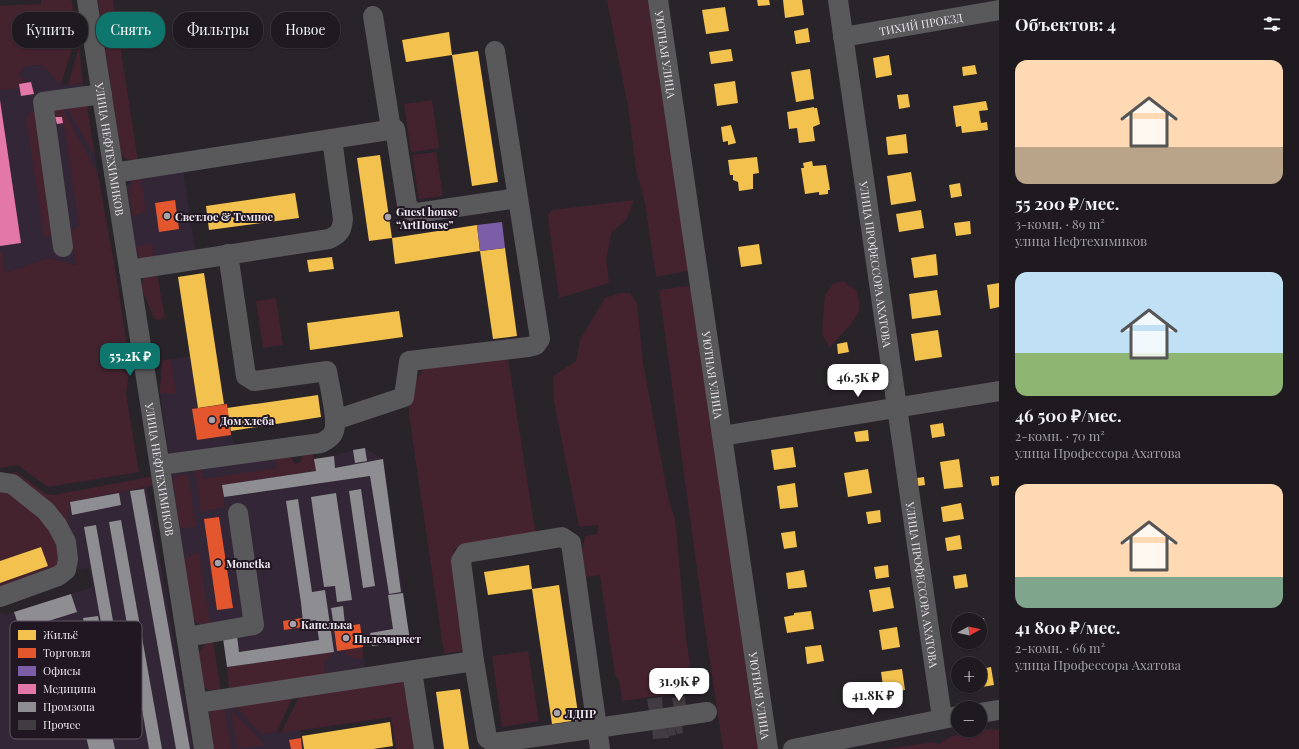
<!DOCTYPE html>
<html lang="ru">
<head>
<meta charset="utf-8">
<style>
  :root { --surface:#1f1a20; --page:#2c272d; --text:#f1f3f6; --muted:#a1a1a5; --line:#3c383e; --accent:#0f766e }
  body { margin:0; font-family:"Playfair Display",serif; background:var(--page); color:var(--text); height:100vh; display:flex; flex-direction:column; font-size:15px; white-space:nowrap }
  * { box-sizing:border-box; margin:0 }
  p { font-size:13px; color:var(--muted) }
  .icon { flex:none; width:22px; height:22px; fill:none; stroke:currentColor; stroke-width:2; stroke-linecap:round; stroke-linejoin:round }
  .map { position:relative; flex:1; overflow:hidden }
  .sheet { display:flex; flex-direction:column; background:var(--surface); width:300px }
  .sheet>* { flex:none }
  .hud { position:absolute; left:12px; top:12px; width:380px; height:36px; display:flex; gap:8px }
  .needle { width:26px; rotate:82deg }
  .fabs { position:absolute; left:951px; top:613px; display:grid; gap:8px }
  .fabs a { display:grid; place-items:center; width:36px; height:36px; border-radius:50%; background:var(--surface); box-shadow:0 1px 3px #0004,0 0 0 1px var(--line); font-size:20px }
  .price { position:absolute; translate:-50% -34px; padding:0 9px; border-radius:8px; background:#fff; color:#222; font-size:13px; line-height:26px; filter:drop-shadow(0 1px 2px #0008) }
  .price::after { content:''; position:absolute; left:50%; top:24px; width:12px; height:9px; margin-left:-6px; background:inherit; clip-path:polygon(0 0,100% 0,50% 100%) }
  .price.on { background:var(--accent); color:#fff }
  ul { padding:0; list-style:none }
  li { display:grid; align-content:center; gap:8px; height:212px; padding:0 16px }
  li span { display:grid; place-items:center; height:124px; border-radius:12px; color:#555 }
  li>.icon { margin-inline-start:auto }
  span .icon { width:72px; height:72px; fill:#fffc; stroke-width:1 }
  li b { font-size:17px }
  h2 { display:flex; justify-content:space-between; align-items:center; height:48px; padding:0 16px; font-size:17px }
  .pill { padding:0 14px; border-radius:16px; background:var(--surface); box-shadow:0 1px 3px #0004,0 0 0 1px var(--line); font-size:14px; line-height:36px }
  .pill.on { background:var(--accent); color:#fff }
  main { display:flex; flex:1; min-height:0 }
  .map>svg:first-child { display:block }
  .built { fill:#332636 }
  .green { fill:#44232f }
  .homes { fill:#f2c14e }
  .shops { fill:#e4572e }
  .offices { fill:#7b5ea7 }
  .health { fill:#e377a8 }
  .industry { fill:#8d8d92 }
  .building { fill:#413c41 }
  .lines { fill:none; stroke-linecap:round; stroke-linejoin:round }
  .minor { stroke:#59585b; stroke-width:20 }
  .poi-dot { fill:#a8a2a9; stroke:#201723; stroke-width:1.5 }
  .labels { text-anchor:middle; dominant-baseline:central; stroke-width:4; stroke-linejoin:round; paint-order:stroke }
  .street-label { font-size:11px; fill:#ece6ee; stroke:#201723 }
  .poi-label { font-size:11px; font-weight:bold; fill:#ece6ee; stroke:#201723; text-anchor:start }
  .key { fill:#201723; stroke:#5d5560; stroke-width:1 }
  .key-label { font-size:11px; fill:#ece6ee }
</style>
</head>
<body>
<main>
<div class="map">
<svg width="999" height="749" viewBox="0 0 999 749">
  <rect width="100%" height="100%" fill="#29232a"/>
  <g class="built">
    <polygon points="42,65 61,85 83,83 98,175 115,269 76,265 48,258 5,273 3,253 0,252 0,90 19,88 19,75 25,66"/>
    <polygon points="183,169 195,251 137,259 125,188 133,178"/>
    <polygon points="190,356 198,408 227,404 231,435 236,448 273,443 277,468 203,479 201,512 225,507 222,485 315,471 314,459 334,456 353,450 365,448 383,459 410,641 363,647 365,671 326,676 324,662 333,652 227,667 221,629 197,624 192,618 160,393 162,361"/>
    <polygon points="147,487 193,749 0,749 0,612 5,615 92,587 96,601 89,568 78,570 68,529 69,502"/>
    <polygon points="232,703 261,734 300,730 304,749 210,749 206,716 211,709"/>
  </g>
  <g class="green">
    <polygon points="41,0 71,0 72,2 76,35 61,85 42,65 25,66 19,75 26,83 19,84 19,88 0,90 0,6 41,4"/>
    <polygon points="98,0 113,0 138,161 129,161 121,154"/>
    <polygon points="607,0 653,0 692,270 656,277 645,203 636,169 628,106"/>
    <polygon points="79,48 83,83 68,85"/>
    <polygon points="432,100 439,148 411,152 404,104"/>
    <polygon points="87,105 95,156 66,107"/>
    <polygon points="63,109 98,175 115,269 130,363 126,394 139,472 48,487 18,465 0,468 0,252 3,252 5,273 48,258 76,265 71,230 79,226 64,125 57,125 63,123 62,117 55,117 54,110"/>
    <polygon points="39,110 57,228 51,236 44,237 26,119 30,112"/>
    <polygon points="436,152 443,196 419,199 412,155"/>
    <polygon points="141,177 146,211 132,217 129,188 134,179"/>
    <polygon points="634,200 627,219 612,232 606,258 609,283 559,298 548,216 552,210"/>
    <polygon points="152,243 154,256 151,259 143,261 139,257 136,247"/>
    <polygon points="157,274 165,318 155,320 141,287 144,277"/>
    <path d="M843,281L857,291C858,297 860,305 859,310C856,322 838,336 830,348L822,334L825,295L833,284Z"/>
    <polygon points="694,285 762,749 723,749 706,635 659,290"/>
    <polygon points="621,293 630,293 637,303 643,363 669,502 675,518 686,638 694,691 622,701 619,680 615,675 600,575 586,577 582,550 585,536 598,534 598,525 579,527 554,402 553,376 576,361 580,340 605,298"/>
    <polygon points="276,298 283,345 263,348 256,301"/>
    <polygon points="171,359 176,394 160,393 162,361"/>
    <path d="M508,359L536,536L454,549L467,650L444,654L409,415C409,391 410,384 427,366Z"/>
    <polygon points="312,449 316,471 222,485 225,507 201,512 195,468 201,466 203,479 277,468 275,455 290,457 295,464 301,462 303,451"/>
    <polygon points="16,472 46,494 54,495 155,476 156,485 69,502 68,529 0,475"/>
    <polygon points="180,475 188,475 196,527 180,528 173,481 175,477"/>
    <polygon points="0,487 57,532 63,566 0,590 0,583 48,566 41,547 0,561"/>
    <polygon points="199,552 210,626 203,627 192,618 184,559"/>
    <polygon points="213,640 221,692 208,690 203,685 198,654 206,641"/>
    <path d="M363,647V658C354,661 349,657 343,650Z"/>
    <polygon points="528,651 539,721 502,727 492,656"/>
    <polygon points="334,652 324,662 326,676 229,688 227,667"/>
    <polygon points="403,678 414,749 391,749 396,748 391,717 281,733 301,693"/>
    <polygon points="294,694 277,732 261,734 232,703"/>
    <polygon points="224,706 231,749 214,749 210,724 210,714 217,707"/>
    <polygon points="231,710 265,745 237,749"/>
    <polygon points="980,729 999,730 999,749 885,749 935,742 937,745 952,736"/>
  </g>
  <g class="homes">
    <polygon points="757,0 769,0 770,5 758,6"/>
    <polygon points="783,0 802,0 804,15 785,18"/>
    <polygon points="725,7 729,31 706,34 702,10"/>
    <polygon points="808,28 810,42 796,44 794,31"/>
    <polygon points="449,32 452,55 406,62 402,40"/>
    <polygon points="731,49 733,61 711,64 709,52"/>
    <polygon points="478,51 498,182 472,186 452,55"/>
    <polygon points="889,55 892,75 876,78 873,58"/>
    <polygon points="975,65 977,74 963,76 962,67"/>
    <polygon points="810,69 814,99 796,102 791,72"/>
    <polygon points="735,81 738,103 717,106 714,84"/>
    <polygon points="908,94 910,107 899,109 897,95"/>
    <polygon points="986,101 988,110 979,111 981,123 987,122 988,130 962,133 961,126 956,127 953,106"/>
    <polygon points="814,107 814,108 817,108 820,124 813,127 815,141 799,143 797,128 789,129 787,112"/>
    <polygon points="731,125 736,143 728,145 728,141 723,142 721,127"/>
    <polygon points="906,134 908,153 888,155 886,137"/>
    <polygon points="380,155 392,238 477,225 480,251 395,264 392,238 369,241 357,158"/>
    <polygon points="757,157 759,173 753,174 753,189 739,191 738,182 733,180 733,175 730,175 728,160"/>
    <polygon points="812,161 813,166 826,165 830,190 828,190 828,194 819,195 819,192 805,194 801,168 804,168 803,163"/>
    <polygon points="911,172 916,201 891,205 887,176"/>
    <polygon points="960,183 962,196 951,198 949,185"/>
    <polygon points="295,193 299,218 209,230 206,206"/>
    <polygon points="921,210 924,228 899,232 896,214"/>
    <polygon points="970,221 971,234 956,236 954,223"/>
    <polygon points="759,244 762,264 741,267 738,247"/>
    <polygon points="505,248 517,336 493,339 480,251"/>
    <polygon points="936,254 938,275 914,278 911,258"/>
    <polygon points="332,257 334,269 309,272 307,260"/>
    <polygon points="204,273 224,404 198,408 178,277"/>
    <polygon points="999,283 999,307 990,309 987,285"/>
    <polygon points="937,290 941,315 912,319 909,294"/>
    <polygon points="399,311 403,337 310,350 307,323"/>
    <polygon points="938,330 942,357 915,361 911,334"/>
    <polygon points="847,342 849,352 838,354 837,344"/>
    <polygon points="318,395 321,417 231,431 227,408"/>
    <polygon points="943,423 945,436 932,438 930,425"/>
    <polygon points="868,430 869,441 856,442 854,432"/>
    <polygon points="793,447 796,467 774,470 771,450"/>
    <polygon points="959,459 963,487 944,489 940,462"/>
    <polygon points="868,469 872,493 848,497 844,473"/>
    <polygon points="999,476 999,485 992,486 990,477"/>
    <polygon points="924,477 925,485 918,486 917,478"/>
    <polygon points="795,483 798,507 780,509 777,486"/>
    <polygon points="961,503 964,519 943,522 941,507"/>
    <polygon points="880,510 881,522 868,524 866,512"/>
    <polygon points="795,531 797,547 784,549 781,533"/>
    <polygon points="960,535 962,549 947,551 945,538"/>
    <polygon points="41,547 48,566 0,583 0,561"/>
    <polygon points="529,565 532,589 559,585 579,720 552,724 532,589 488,595 484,572"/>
    <polygon points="888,565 889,577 876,579 874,567"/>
    <polygon points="804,570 807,587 788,589 786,573"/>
    <polygon points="966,574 968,587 955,589 953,576"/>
    <polygon points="890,587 894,608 873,612 869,590"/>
    <polygon points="811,611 814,629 787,633 784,617 794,615 794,613"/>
    <polygon points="984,618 986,635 980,636 980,620 975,619"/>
    <polygon points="897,627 900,647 882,650 879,630"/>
    <polygon points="821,645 824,661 807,664 805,647"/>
    <polygon points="991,667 994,685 970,689 970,686 980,686 980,669"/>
    <polygon points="902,669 905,690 884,693 881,672"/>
    <polygon points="460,689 469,749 444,749 436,692"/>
    <polygon points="390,722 393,746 373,749 304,749 302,736"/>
  </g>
  <g class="shops">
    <polygon points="175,200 179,229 159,232 155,203"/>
    <polygon points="227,404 231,435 197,440 192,409"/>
    <polygon points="219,517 233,608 217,610 204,519"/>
    <polygon points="302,618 303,627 284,630 283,621"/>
    <polygon points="360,624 363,647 337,651 334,628"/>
    <polygon points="301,738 302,749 291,749 289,740"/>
  </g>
  <polygon class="offices" points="502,222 505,248 480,251 477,225"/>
  <g class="health">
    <polygon points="31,82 34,94 21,96 19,84"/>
    <polygon points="0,100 21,243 0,246"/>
    <polygon points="55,117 62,117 63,123 57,124"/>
  </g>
  <g class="industry">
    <polygon points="365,448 367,461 355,463 353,450"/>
    <polygon points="334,456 335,468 383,459 401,592 389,594 370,476 224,497 222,485 316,471 314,459"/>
    <polygon points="144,489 190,749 176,749 130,491"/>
    <polygon points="361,489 375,586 363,588 349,491"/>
    <polygon points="119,493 121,505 72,515 70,502"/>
    <polygon points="336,493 352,600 337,602 335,586 324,587 311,497"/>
    <polygon points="298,499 312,592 325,590 334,652 227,667 223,638 237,636 239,652 319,640 316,620 303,622 301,603 286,501"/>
    <polygon points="121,520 162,749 149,749 109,522"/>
    <polygon points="96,525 127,700 115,702 84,527"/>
    <polygon points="403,593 410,641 372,646 370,633 393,629 388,595"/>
    <polygon points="71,594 77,612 20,630 14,612"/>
    <polygon points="343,606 345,625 334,627 331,608"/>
    <polygon points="98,616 112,686 77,697 70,676 93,669 83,618"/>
    <polygon points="105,705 115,749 89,749 80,711"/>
  </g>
  <g class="building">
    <polygon points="685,696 686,707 674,708 672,698"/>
    <polygon points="662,697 663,709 649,711 647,699"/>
    <polygon points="682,723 683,733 677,734 675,727 676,735 669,736 669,738 653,739 652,728 667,725 668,733 668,725"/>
  </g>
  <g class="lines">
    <g class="minor">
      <path id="s1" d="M87,0L204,749"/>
      <path id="s2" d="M658,0L768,749"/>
      <path id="s3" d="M838,0L942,718"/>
      <polyline points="373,16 391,129"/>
      <path id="s4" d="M843,37L999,10"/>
      <polyline points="114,173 395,129 407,205 410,210 417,213 517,198"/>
      <polyline points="63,247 43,102 102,94"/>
      <path d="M129,270L329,239C340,234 342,230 343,219L332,139"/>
      <polyline points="335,420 404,397 409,361 528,347 536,345 540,339 495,51"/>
      <polyline points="722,436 999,391"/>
      <path d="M160,465L321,443C327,440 332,437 334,431C338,420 329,384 327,371L254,381L246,376L228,254"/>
      <polyline points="0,482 12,484 46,511 57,525 66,542 68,559 66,570 58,576 0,597"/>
      <polyline points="187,637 254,625 238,513"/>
      <polyline points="474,661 461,561 466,553 562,537 571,543 600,749"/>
      <polyline points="412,671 424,749"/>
      <polyline points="197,703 474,661 487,738 494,743 707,712"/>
      <polyline points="980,713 999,710"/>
      <polyline points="793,749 958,716"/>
    </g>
  </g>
  <g class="poi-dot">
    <circle cx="167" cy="216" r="4"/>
    <circle cx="388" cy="217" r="4"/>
    <circle cx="212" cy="420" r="4"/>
    <circle cx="218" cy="563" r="4"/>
    <circle cx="293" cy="624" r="4"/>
    <circle cx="346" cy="638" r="4"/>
    <circle cx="557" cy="713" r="4"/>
  </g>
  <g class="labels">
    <g class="street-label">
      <text stroke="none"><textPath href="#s4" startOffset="79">ТИХИЙ ПРОЕЗД</textPath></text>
      <text stroke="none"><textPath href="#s2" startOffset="55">УЮТНАЯ УЛИЦА</textPath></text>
      <text stroke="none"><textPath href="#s1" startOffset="151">УЛИЦА НЕФТЕХИМИКОВ</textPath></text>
      <text stroke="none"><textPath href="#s3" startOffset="267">УЛИЦА ПРОФЕССОРА АХАТОВА</textPath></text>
      <text stroke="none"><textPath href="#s2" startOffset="379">УЮТНАЯ УЛИЦА</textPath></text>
      <text stroke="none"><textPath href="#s1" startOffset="475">УЛИЦА НЕФТЕХИМИКОВ</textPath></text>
      <text stroke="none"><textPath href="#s3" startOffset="591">УЛИЦА ПРОФЕССОРА АХАТОВА</textPath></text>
      <text stroke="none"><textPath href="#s2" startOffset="703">УЮТНАЯ УЛИЦА</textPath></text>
    </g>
    <g class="poi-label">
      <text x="396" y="211">Guest house<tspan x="396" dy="13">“ArtHouse”</tspan></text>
      <text x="175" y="216">Светлое &amp; Темное</text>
      <text x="220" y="420">Дом хлеба</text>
      <text x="226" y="563">Monetka</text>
      <text x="301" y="624">Капелька</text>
      <text x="354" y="638">Пилсмаркет</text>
      <text x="565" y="713">ЛДПР</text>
    </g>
  </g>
  <rect x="10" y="621" width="132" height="118" rx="6" class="key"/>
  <rect x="18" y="630" width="18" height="10" fill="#f2c14e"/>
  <rect x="18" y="648" width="18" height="10" fill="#e4572e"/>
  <rect x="18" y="666" width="18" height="10" fill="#7b5ea7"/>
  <rect x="18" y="684" width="18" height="10" fill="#e377a8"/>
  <rect x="18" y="702" width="18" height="10" fill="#8d8d92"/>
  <rect x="18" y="720" width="18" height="10" fill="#413c41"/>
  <g class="key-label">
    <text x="43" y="639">Жильё</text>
    <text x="43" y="657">Торговля</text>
    <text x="43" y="675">Офисы</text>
    <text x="43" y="693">Медицина</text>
    <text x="43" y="711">Промзона</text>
    <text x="43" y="729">Прочее</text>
  </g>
</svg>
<div class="fabs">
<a><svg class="needle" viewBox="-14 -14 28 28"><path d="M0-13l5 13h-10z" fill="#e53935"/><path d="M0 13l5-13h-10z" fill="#a1a1a5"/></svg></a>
<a>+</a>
<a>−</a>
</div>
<b class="price on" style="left:130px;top:377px">55.2K ₽</b>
<b class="price" style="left:858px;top:398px">46.5K ₽</b>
<b class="price" style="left:679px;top:702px">31.9K ₽</b>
<b class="price" style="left:873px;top:716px">41.8K ₽</b>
<div class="hud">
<a class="pill">Купить</a>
<a class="pill on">Снять</a>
<a class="pill">Фильтры</a>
<a class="pill">Новое</a>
</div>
</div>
<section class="sheet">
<h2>Объектов: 4<svg class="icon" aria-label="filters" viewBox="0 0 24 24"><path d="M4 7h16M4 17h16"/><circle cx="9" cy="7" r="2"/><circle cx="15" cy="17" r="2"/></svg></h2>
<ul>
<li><span style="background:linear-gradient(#ffd9b3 70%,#b9a48a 0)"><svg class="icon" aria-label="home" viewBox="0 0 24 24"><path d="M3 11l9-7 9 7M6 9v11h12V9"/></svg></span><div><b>55 200 ₽/мес.</b><p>3-комн. · 89 m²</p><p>улица Нефтехимиков</p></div></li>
<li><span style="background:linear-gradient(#bfe0f5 65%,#8fb573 0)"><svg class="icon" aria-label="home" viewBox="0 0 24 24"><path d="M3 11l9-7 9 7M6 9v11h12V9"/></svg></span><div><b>46 500 ₽/мес.</b><p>2-комн. · 70 m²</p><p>улица Профессора Ахатова</p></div></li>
<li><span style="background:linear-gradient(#ffd9b3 75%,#7fa58c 0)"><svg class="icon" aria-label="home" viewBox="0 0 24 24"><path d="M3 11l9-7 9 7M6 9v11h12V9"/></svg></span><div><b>41 800 ₽/мес.</b><p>2-комн. · 66 m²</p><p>улица Профессора Ахатова</p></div></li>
</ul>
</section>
</main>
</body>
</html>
